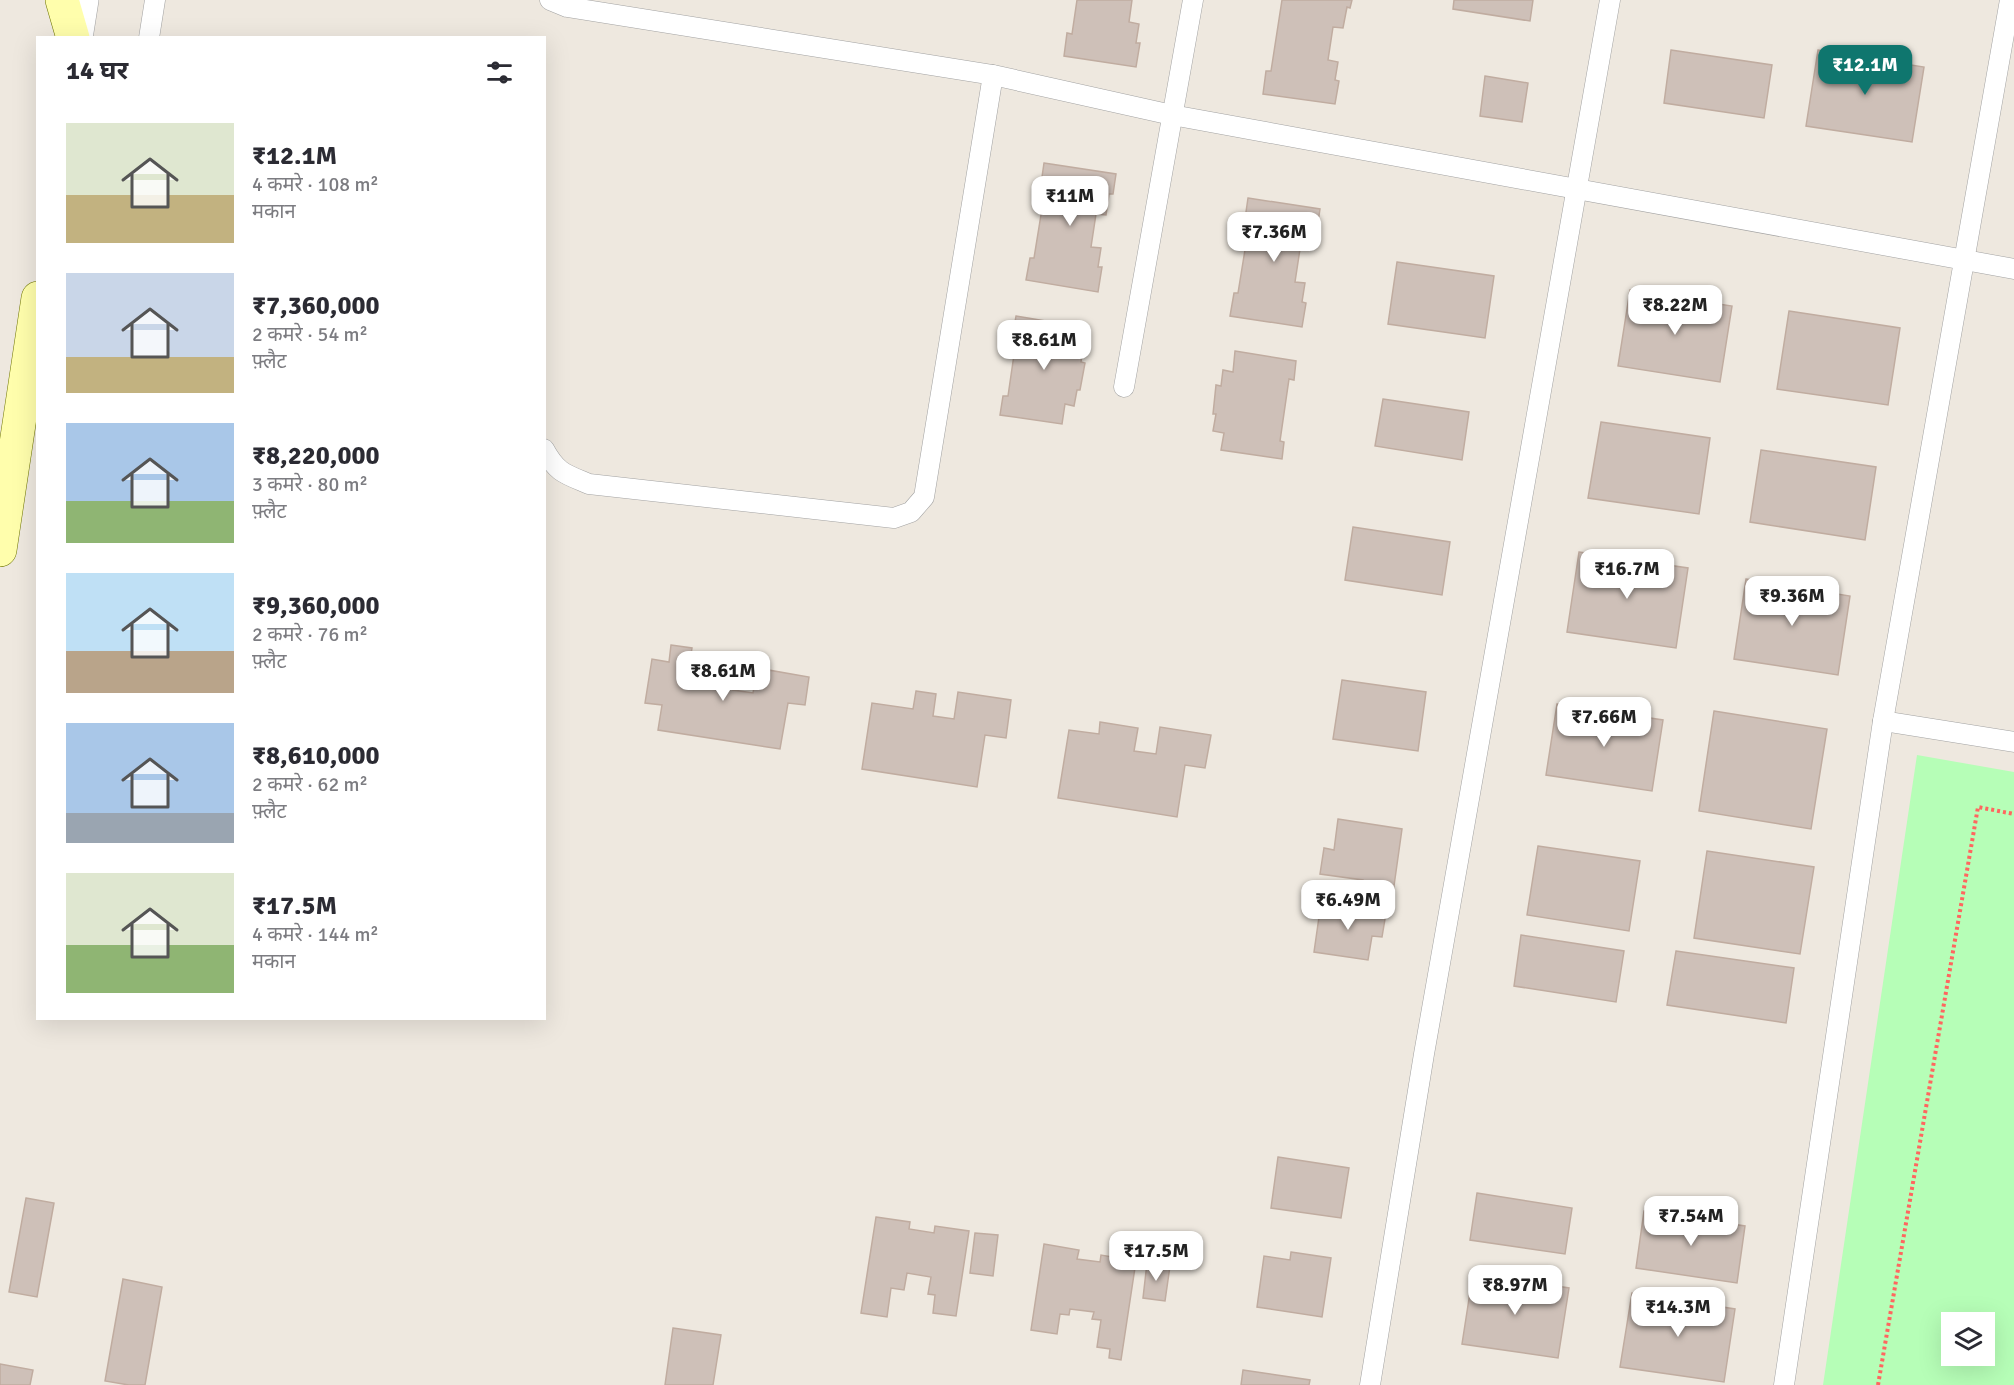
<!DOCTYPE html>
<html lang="hi">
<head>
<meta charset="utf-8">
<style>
  :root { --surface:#fff; --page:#f2f2f3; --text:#2b2b33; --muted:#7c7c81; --accent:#0f766e }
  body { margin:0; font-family:Signika,"Noto Sans Devanagari",sans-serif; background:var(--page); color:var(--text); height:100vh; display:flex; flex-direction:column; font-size:22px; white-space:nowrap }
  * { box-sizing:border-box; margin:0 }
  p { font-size:20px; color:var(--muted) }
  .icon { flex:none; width:33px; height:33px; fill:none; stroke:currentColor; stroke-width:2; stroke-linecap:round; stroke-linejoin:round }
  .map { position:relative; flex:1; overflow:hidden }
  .details { position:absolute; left:36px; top:36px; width:510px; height:984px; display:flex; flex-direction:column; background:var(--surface); border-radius:0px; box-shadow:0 6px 24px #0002 }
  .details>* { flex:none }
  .tools { position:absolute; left:1941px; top:1312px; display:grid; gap:12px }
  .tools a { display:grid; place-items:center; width:54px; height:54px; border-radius:0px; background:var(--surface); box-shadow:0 6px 24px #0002; font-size:30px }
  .price { position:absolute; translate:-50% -51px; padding:0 14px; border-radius:12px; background:#fff; color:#222; font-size:20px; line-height:39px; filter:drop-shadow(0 2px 3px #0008) }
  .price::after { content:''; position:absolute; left:50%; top:36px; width:18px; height:14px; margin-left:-9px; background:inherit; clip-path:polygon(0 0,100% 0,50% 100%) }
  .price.current { background:var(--accent); color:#fff }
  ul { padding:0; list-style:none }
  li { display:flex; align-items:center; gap:18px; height:150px; padding:0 30px }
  li span { display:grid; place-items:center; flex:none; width:168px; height:120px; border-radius:0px; color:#555 }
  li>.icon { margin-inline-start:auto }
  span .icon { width:72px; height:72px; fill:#fffc; stroke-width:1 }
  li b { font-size:26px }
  h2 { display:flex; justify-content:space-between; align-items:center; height:72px; padding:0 30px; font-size:26px }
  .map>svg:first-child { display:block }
  .park { fill:#b6feb7; fill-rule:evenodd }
  .building { fill:#cec0b8; stroke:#c0aca0; stroke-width:1.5 }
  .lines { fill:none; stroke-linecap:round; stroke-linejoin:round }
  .lane-casing { stroke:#a2a2a2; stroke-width:21 }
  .street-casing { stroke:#a2a2a2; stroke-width:34 }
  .secondary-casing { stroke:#6e7400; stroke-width:34 }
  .path { stroke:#ff665f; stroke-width:4; stroke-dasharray:3 3; stroke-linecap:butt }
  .lane { stroke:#fff; stroke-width:20 }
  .street { stroke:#fff; stroke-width:33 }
  .secondary { stroke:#fffeac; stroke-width:33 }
</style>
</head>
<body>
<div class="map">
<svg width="2014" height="1385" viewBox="0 0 2014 1385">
  <rect width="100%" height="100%" fill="#eee8df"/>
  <path class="park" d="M1917,755L2014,772V1385H1823ZM1952,1323H1984V1356H1952Z"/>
  <g class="building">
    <polygon points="1077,0 1132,0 1129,22 1139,24 1136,43 1140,43 1136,67 1064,56 1067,33 1072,34"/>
    <polygon points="1282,0 1352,0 1350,8 1347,7 1343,28 1333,27 1328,60 1338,62 1335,80 1339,81 1335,104 1263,94 1266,71 1271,71"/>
    <polygon points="1454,0 1533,0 1530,21 1453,9"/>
    <polygon points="1671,50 1772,65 1764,118 1664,103"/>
    <polygon points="1818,50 1924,67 1912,142 1806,126"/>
    <polygon points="1485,76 1528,83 1522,122 1480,116"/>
    <polygon points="1044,163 1116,174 1113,194 1109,194 1106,215 1096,214 1091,247 1101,248 1098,267 1102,267 1098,292 1026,280 1030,258 1034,258 1046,184 1041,184"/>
    <polygon points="1248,198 1320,209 1317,229 1313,229 1310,250 1300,249 1295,282 1305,283 1302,302 1306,303 1302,327 1230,316 1234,293 1238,293 1250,219 1245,219"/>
    <polygon points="1397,262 1494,276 1485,338 1388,324"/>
    <polygon points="1630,290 1732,306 1720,382 1618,366"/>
    <polygon points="1789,311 1900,328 1888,405 1777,389"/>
    <polygon points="1016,316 1076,326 1074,342 1084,344 1081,362 1085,363 1080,390 1077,390 1074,406 1065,404 1062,424 1000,415 1003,396 1008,396 1017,334 1013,334"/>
    <polygon points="1235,351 1296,361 1294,380 1289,379 1280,441 1284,442 1282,459 1221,450 1224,433 1213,431 1216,414 1213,414 1216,385 1221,386 1223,370 1233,372"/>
    <polygon points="1383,399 1469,412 1462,460 1375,446"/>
    <polygon points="1601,422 1710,438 1699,514 1588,498"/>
    <polygon points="1761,450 1876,467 1865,540 1750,522"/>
    <polygon points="1353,527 1450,542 1442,595 1345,580"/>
    <polygon points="1579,552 1688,568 1676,648 1567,632"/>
    <polygon points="1746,579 1850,596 1838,675 1734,659"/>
    <polygon points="671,645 692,648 687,681 710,685 714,662 737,665 733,690 753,693 757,668 809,677 805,705 788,703 780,749 658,730 662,705 645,703 652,659 669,662"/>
    <polygon points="1342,680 1426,692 1418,751 1333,739"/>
    <polygon points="916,691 936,694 933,716 954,719 958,692 1011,700 1006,738 985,735 977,787 862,769 872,703 913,709"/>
    <polygon points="1557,704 1663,720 1652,791 1546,775"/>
    <polygon points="1714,711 1827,729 1811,829 1699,811"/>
    <polygon points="1100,722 1138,728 1134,751 1156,754 1160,727 1211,735 1205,768 1185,765 1177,817 1058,798 1069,730 1099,734"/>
    <polygon points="1338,819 1402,829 1393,893 1362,889 1363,880 1320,874 1324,848 1334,850"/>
    <polygon points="1538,846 1640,861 1629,931 1527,915"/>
    <polygon points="1707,851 1814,867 1800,954 1694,938"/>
    <polygon points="1321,903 1386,913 1382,937 1372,936 1368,960 1314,952"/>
    <polygon points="1521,935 1624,951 1616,1002 1514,986"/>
    <polygon points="1676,951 1794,968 1786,1023 1667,1005"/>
    <polygon points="1278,1157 1349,1168 1341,1218 1271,1208"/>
    <polygon points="1477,1193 1572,1208 1565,1254 1470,1240"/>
    <polygon points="26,1198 54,1203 37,1297 9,1292"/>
    <polygon points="1644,1211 1745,1226 1737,1283 1636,1268"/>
    <polygon points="876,1217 910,1222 909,1229 934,1233 935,1226 969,1231 956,1316 933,1313 935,1295 928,1294 931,1277 907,1273 904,1290 891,1288 887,1317 861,1313"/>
    <polygon points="975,1233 998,1235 993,1276 970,1273"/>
    <polygon points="1044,1244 1079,1250 1077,1259 1100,1262 1101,1255 1136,1261 1121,1360 1109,1358 1110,1349 1097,1347 1101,1320 1092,1319 1094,1312 1070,1309 1069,1315 1060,1314 1057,1334 1031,1330"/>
    <polygon points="1291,1252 1331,1258 1322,1317 1257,1307 1264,1256 1290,1260"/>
    <polygon points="1147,1263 1170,1266 1165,1301 1143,1298"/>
    <polygon points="1473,1273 1569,1288 1558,1358 1462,1344"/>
    <polygon points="123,1279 162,1287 145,1385 129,1385 105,1381"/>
    <polygon points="1632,1293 1735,1309 1724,1382 1620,1367"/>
    <polygon points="673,1328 721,1335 713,1385 665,1385"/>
    <polygon points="0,1364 33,1370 30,1385 0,1385"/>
    <polygon points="1243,1370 1310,1380 1309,1385 1241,1385"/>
  </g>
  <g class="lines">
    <defs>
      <g id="lane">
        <polyline points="550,0 567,7 993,75"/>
        <polyline points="149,38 155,0"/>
        <polyline points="1124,387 1193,0"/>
        <path d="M544,449C557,473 565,474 589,484L894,518L911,512L924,497L993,75L1172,115L2014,269"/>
        <polyline points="1883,721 2014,742"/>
        <polyline points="1370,1385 1424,1054 1610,0"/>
        <polyline points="1784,1385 1883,721 2010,0"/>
      </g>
      <polyline id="street" points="76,38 82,0"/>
      <g id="secondary">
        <polyline points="62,0 73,38"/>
        <polyline points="0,550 38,298"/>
      </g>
    </defs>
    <use href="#lane" class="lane-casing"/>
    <use href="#street" class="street-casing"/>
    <use href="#secondary" class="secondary-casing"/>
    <polyline class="path" points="1878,1385 1978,807 2014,814"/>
    <use href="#lane" class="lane"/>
    <use href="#street" class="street"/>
    <use href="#secondary" class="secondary"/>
  </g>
</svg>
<div class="tools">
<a><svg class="icon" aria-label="layers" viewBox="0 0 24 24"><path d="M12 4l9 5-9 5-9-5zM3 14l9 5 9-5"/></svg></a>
</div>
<b class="price current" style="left:1865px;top:96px">₹12.1M</b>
<b class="price" style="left:1070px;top:227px">₹11M</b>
<b class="price" style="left:1274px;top:263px">₹7.36M</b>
<b class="price" style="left:1675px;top:336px">₹8.22M</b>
<b class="price" style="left:1044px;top:371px">₹8.61M</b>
<b class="price" style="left:1627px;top:600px">₹16.7M</b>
<b class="price" style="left:1792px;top:627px">₹9.36M</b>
<b class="price" style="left:723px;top:702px">₹8.61M</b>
<b class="price" style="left:1604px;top:748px">₹7.66M</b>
<b class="price" style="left:1348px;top:931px">₹6.49M</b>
<b class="price" style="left:1691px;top:1247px">₹7.54M</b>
<b class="price" style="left:1156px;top:1282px">₹17.5M</b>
<b class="price" style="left:1515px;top:1316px">₹8.97M</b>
<b class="price" style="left:1678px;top:1338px">₹14.3M</b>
<section class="details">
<h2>14 घर<svg class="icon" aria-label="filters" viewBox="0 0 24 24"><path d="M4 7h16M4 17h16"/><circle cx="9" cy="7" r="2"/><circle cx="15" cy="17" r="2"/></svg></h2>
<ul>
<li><span style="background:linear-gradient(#dfe7d0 60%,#c2b280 0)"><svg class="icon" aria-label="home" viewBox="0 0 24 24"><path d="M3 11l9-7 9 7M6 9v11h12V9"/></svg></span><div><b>₹12.1M</b><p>4 कमरे · 108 m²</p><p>मकान</p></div></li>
<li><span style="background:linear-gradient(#c9d6e8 70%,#c2b280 0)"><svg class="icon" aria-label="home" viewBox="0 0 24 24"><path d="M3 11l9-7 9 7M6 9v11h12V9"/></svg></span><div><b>₹7,360,000</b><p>2 कमरे · 54 m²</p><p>फ़्लैट</p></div></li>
<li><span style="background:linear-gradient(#a9c7e8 65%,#8fb573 0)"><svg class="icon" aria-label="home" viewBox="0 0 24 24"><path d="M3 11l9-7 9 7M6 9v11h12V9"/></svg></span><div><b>₹8,220,000</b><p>3 कमरे · 80 m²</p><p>फ़्लैट</p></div></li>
<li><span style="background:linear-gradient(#bfe0f5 65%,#b9a48a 0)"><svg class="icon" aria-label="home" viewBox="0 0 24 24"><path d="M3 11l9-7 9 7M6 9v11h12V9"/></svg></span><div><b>₹9,360,000</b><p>2 कमरे · 76 m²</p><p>फ़्लैट</p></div></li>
<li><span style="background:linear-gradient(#a9c7e8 75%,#9aa5b1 0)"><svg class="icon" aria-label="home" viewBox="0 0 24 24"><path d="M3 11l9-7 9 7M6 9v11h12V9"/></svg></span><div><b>₹8,610,000</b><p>2 कमरे · 62 m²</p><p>फ़्लैट</p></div></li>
<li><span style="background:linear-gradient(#dfe7d0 60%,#8fb573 0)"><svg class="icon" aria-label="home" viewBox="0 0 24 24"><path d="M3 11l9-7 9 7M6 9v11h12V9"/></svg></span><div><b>₹17.5M</b><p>4 कमरे · 144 m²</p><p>मकान</p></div></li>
</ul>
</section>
</div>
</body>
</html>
